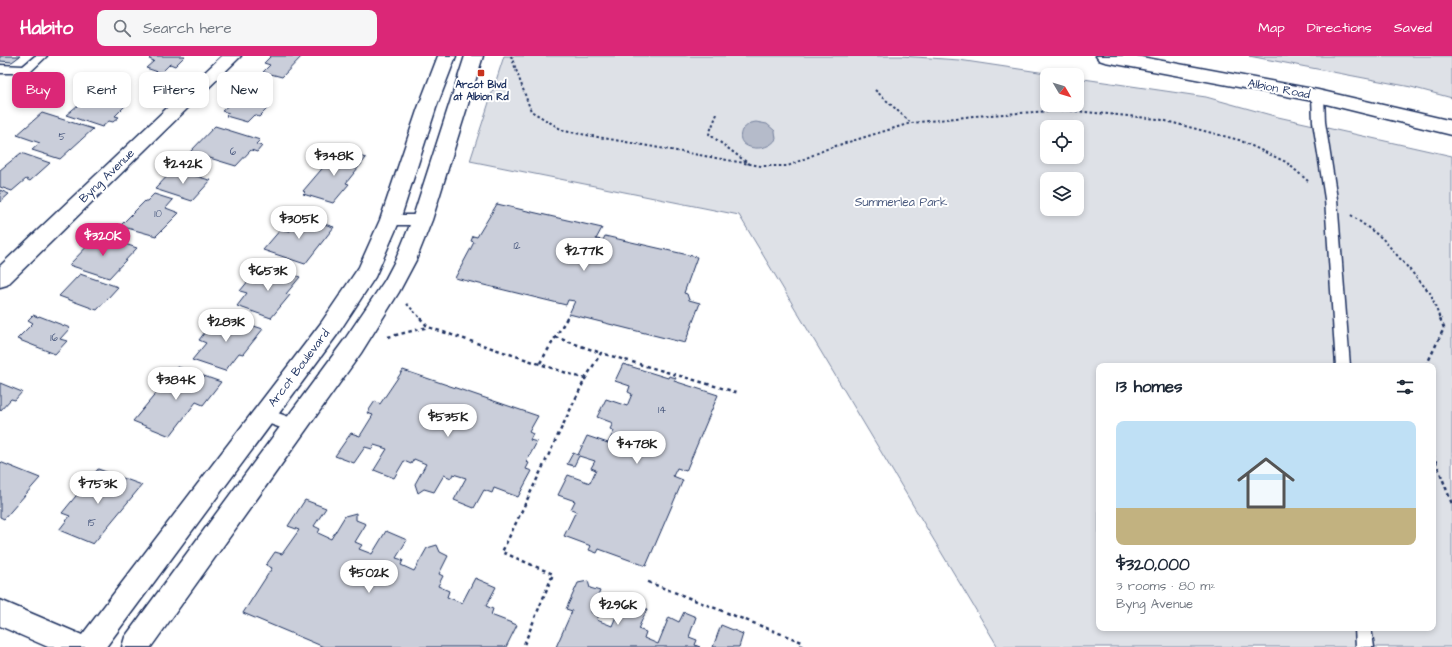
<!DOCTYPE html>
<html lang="en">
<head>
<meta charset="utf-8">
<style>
  :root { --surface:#fff; --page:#f6f6f7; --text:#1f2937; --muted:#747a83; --accent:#db2777 }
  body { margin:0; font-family:"Architects Daughter",sans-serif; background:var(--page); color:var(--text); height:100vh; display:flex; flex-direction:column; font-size:15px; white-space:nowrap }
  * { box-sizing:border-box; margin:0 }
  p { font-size:13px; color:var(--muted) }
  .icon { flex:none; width:22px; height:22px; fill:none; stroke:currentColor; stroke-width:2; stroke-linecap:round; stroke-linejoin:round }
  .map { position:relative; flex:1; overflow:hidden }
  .side { position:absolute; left:1096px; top:307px; width:340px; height:268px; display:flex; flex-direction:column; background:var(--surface); border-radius:8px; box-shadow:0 2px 6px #0003 }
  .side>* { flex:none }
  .top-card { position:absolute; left:12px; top:16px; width:380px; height:36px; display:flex; gap:8px }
  .needle { width:26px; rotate:128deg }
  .controls { position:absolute; left:1040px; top:12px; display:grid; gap:8px }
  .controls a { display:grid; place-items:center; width:44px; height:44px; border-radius:8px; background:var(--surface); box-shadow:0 2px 6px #0003; font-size:20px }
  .price { position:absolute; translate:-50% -34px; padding:0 9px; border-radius:14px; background:#fff; color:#222; font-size:13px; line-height:26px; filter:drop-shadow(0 1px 2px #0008) }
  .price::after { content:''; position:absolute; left:50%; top:24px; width:12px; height:9px; margin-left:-6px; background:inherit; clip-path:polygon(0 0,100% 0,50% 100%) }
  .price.active { background:var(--accent); color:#fff }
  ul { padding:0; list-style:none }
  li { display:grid; align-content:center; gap:8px; height:212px; padding:0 20px }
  li span { display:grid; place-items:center; height:124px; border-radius:8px; color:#555 }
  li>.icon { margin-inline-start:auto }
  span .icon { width:72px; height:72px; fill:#fffc; stroke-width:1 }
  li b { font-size:17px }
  h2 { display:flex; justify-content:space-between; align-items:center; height:48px; padding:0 20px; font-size:17px }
  .chip { padding:0 14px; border-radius:8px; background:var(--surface); box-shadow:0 2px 6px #0003; font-size:14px; line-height:36px }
  .chip.active { background:var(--accent); color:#fff }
  header { display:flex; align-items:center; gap:24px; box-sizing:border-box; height:56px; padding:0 20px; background:var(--accent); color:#fff }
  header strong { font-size:19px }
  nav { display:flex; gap:22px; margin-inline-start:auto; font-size:14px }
  .search { width:280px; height:36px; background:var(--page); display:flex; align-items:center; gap:10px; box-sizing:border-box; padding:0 14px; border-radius:8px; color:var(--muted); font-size:15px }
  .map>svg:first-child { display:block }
  .green { fill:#dee1e7; stroke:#7c88a2; fill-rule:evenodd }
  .water { fill:#b5bbca; stroke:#77839f }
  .building { fill:#caceda; stroke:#1b2f5e }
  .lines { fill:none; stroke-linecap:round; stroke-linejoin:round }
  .lane-casing { stroke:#1b2f5e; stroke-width:3 }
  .street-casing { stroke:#1b2f5e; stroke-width:3 }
  .secondary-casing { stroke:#1b2f5e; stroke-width:3 }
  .path-far1 { stroke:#1b2f5e; stroke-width:2; stroke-dasharray:2.5 2.5; stroke-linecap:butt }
  .path { stroke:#1b2f5e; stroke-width:2.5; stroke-dasharray:3.5 3.5; stroke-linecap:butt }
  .lane { fill:#fff; fill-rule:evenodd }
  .street { fill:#fff; fill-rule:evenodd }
  .secondary { fill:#fff; fill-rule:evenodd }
  .poi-dot { fill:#c8321e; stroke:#fff; stroke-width:1.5 }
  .labels { text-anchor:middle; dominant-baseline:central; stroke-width:4; stroke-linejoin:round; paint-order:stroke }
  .far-poi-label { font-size:10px; font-weight:bold; fill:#1b2f5e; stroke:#fff }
  .number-label { font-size:10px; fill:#47577d }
  .street-label { font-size:12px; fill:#1b2f5e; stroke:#fff }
  .park-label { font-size:12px; fill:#4c5c80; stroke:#fff }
</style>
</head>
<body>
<header>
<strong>Habito</strong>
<div class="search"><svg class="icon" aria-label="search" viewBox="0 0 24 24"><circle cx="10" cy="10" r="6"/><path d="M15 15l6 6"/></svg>Search here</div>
<nav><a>Map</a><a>Directions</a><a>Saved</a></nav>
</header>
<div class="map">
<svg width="1452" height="591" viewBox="0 0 1452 591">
  <rect width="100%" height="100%" fill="#fff"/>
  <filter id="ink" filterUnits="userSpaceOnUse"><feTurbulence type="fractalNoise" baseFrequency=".025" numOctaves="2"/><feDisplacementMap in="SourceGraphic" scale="8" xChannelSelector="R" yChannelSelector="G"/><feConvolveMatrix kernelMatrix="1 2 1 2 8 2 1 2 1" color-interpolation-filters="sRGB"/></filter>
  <g filter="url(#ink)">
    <g class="green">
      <path d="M504,0H901L959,4L1059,19H1047V49H1077V22L1206,41L1278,61L1452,100V591H998L739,159L470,105ZM1047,71H1077V101H1047ZM1047,123H1077V153H1047ZM1099,310H1433V572H1099Z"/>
      <polygon points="1249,0 1452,0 1452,42 1411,31"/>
    </g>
    <path class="water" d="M756,66L767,68L775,75L776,83C767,98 733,94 742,74L750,67Z"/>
    <g class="building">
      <polygon points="0,0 20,0 12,6 0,5"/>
      <polygon points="152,0 185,0 175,10 170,8 161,17 146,12 154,5 149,3"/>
      <polygon points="271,0 302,0 282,21 263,16 270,9 264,7"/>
      <polygon points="97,41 125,50 115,60 119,61 113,66 109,65 102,71 66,59 84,44 91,47"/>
      <polygon points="241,43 269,51 259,61 254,59 247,66 226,60 229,57 222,55 234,44 239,45"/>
      <polygon points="42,57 93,73 60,103 32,94 40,87 17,79"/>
      <polygon points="215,70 260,84 256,88 262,90 257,96 251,94 236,110 190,96"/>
      <polygon points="338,94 366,102 346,127 349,128 333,147 303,138 305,136 303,135"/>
      <polygon points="21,97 50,107 30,125 26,123 12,135 0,131 0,114"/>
      <polygon points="174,113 209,124 211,124 192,145 155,133"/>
      <polygon points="0,134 9,138 0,146"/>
      <polygon points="154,138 173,144 166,152 179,157 156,180 120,170 145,145 147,145"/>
      <polygon points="497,148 602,172 596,183 603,184 605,180 697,201 684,237 687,238 689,244 700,247 685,287 569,258 575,245 568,244 566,249 455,222 470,194 474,186 471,185 473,180 477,181"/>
      <polygon points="301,161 334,171 305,208 263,194 281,173 290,175"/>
      <polygon points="98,179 137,192 109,222 69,209"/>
      <polygon points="270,210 300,221 286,238 290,239 271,262 237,250 247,237 240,235 249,224 256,227"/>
      <polygon points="80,218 118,231 97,254 59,240"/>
      <polygon points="33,259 38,261 39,260 70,272 60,283 67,285 55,298 17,283 33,267 28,264"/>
      <polygon points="227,261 263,273 243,298 239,297 225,315 192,304 206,287 199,284 208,272 216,275"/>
      <polygon points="623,308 668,322 669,320 676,322 674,325 718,339 686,415 677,412 673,420 683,424 646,510 599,493 597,497 589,494 591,490 564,480 576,455 571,453 575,445 558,439 568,419 590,427 596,414 591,412 595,405 579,400 574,410 567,408 573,397 578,399 587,380 608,387 614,375 610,373 613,367 597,361 606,343 627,350 632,338 628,336 630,330 615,325"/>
      <polygon points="178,311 221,326 203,349 196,346 170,380 133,365"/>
      <polygon points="403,314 538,360 529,376 533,378 530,384 537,386 526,406 529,407 526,413 532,415 518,441 494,432 492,437 484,434 474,452 454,444 466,422 453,418 451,422 444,419 434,436 424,433 418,437 415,428 426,408 414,403 411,408 404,405 394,422 374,414 387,393 374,389 372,393 365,391 354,407 335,400 351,377 360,380 373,359 367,357 375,345 380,348"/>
      <polygon points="0,327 22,336 15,344 11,343 0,355"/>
      <polygon points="0,406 40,422 4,463 0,461"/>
      <polygon points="98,413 142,429 93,488 59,474 70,460 62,457"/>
      <polygon points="305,444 326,452 314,470 320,473 318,477 331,483 345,460 356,457 356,464 366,468 355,486 362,489 359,493 372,498 386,475 407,484 396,502 403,504 401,509 414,515 427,492 437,489 440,496 448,500 439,518 443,520 438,530 449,535 447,541 462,547 475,522 496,531 486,550 493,553 491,559 517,569 506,591 324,591 243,557 272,512 266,509 275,496 282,498 299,474 288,470"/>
      <polygon points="588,525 590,532 600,535 591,556 599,559 597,564 612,570 623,544 634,542 636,549 647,553 638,573 646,576 644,582 658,588 669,561 679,566 684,556 696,561 689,581 697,584 695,589 700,591 556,591 572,555 566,553 578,527"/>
      <polygon points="721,569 743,578 739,591 713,591"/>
    </g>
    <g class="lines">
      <defs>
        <g id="lane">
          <polygon points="35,0 47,0 29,17 0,17 0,9 23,10"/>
          <polygon points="1318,36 1322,37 1324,40 1325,66 1337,143 1350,310 1336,310 1325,143 1313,66 1312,40 1314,37"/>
          <polygon points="390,159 422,159 426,161 428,164 426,167 422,169 390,169 386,167 384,164 386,161"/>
          <polygon points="264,352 300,365 302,370 300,375 295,377 259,364 257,359 259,354"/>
          <polygon points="1355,572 1371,572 1374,591 1356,591"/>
        </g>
        <g id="street">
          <polygon points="222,0 241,0 7,229 0,231 0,210"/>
          <polygon points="438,0 456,0 436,52 400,164 375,221 337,279 106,591 48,591 0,570 0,544 82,579 321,267 359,211 380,164 418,52"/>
          <polygon points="465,0 483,0 432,164 416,204 399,236 361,297 151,591 122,591 125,581 345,283 385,224 396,203 412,164"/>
        </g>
        <polygon id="secondary" points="1096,0 1136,0 1318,34 1452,65 1452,79 1318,46 1105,6 1099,4"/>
      </defs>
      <use href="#lane" class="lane-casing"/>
      <use href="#street" class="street-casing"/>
      <use href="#secondary" class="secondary-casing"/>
      <g class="path-far1">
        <polyline points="511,0 531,55 564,75 761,110 788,110 829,92 911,67 974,60 1066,54 1158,63 1239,84 1286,106 1308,125"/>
        <polyline points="875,34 910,66"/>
        <polyline points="717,58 709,78 749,108"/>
        <polyline points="1351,159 1382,182 1431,238 1440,263"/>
        <polyline points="407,248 421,263"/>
        <polyline points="566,263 569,258"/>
      </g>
      <g class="path">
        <polyline points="420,262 428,271 585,323 502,496 553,518 523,591"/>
        <polyline points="388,281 428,271"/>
        <polyline points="555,281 601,297"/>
        <polyline points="540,307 567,262"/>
        <polyline points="1426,310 1444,272 1440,262"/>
        <polyline points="585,323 601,297 739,337"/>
        <polyline points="1433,398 1452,448"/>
        <polyline points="648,526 802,586 801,591"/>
      </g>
      <use href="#lane" class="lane"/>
      <use href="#street" class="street"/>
      <use href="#secondary" class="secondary"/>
    </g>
  </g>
  <rect class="poi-dot" x="477" y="13" width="8" height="8" rx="2"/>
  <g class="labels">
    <g class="far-poi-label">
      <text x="481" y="29">Arcot Blvd<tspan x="481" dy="12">at Albion Rd</tspan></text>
    </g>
    <g class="number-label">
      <text x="62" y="81">5</text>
      <text x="233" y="96">6</text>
      <text x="158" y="158">10</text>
      <text x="517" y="190">12</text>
      <text x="54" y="282">16</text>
      <text x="662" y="354">14</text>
      <text x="92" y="467">15</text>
    </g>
    <g class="street-label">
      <text transform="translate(1279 33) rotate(11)">Albion Road</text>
      <text transform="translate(107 120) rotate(-44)">Byng Avenue</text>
      <text transform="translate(299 312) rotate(-53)">Arcot Boulevard</text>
    </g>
    <g class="park-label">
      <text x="901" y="146">Summerlea Park</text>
    </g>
  </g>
</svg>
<div class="controls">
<a><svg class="needle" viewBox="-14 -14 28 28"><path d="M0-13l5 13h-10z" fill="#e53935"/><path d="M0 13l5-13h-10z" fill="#747a83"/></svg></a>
<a><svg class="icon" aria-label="locate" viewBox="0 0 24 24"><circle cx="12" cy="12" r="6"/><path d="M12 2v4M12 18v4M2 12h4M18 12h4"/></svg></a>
<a><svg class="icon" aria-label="layers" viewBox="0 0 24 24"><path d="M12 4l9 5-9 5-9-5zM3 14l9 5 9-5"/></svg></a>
</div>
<b class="price" style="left:334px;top:121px">$348K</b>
<b class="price" style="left:183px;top:129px">$242K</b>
<b class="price" style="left:299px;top:184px">$305K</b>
<b class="price active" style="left:103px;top:201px">$320K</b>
<b class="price" style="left:584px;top:216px">$277K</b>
<b class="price" style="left:268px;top:236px">$653K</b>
<b class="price" style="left:226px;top:287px">$283K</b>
<b class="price" style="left:176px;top:345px">$384K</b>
<b class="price" style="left:448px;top:382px">$535K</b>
<b class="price" style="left:637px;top:409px">$478K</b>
<b class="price" style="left:98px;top:449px">$753K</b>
<b class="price" style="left:369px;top:538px">$502K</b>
<b class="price" style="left:618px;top:570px">$296K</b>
<div class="top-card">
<a class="chip active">Buy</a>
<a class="chip">Rent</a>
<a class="chip">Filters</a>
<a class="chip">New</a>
</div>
<section class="side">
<h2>13 homes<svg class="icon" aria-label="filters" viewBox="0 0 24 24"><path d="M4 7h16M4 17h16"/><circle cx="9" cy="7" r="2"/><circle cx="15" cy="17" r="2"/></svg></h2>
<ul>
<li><span style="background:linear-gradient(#bfe0f5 70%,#c2b280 0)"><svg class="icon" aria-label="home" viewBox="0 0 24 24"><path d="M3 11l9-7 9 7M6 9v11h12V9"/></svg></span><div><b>$320,000</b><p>3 rooms · 80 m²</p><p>Byng Avenue</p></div></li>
</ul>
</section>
</div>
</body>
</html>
